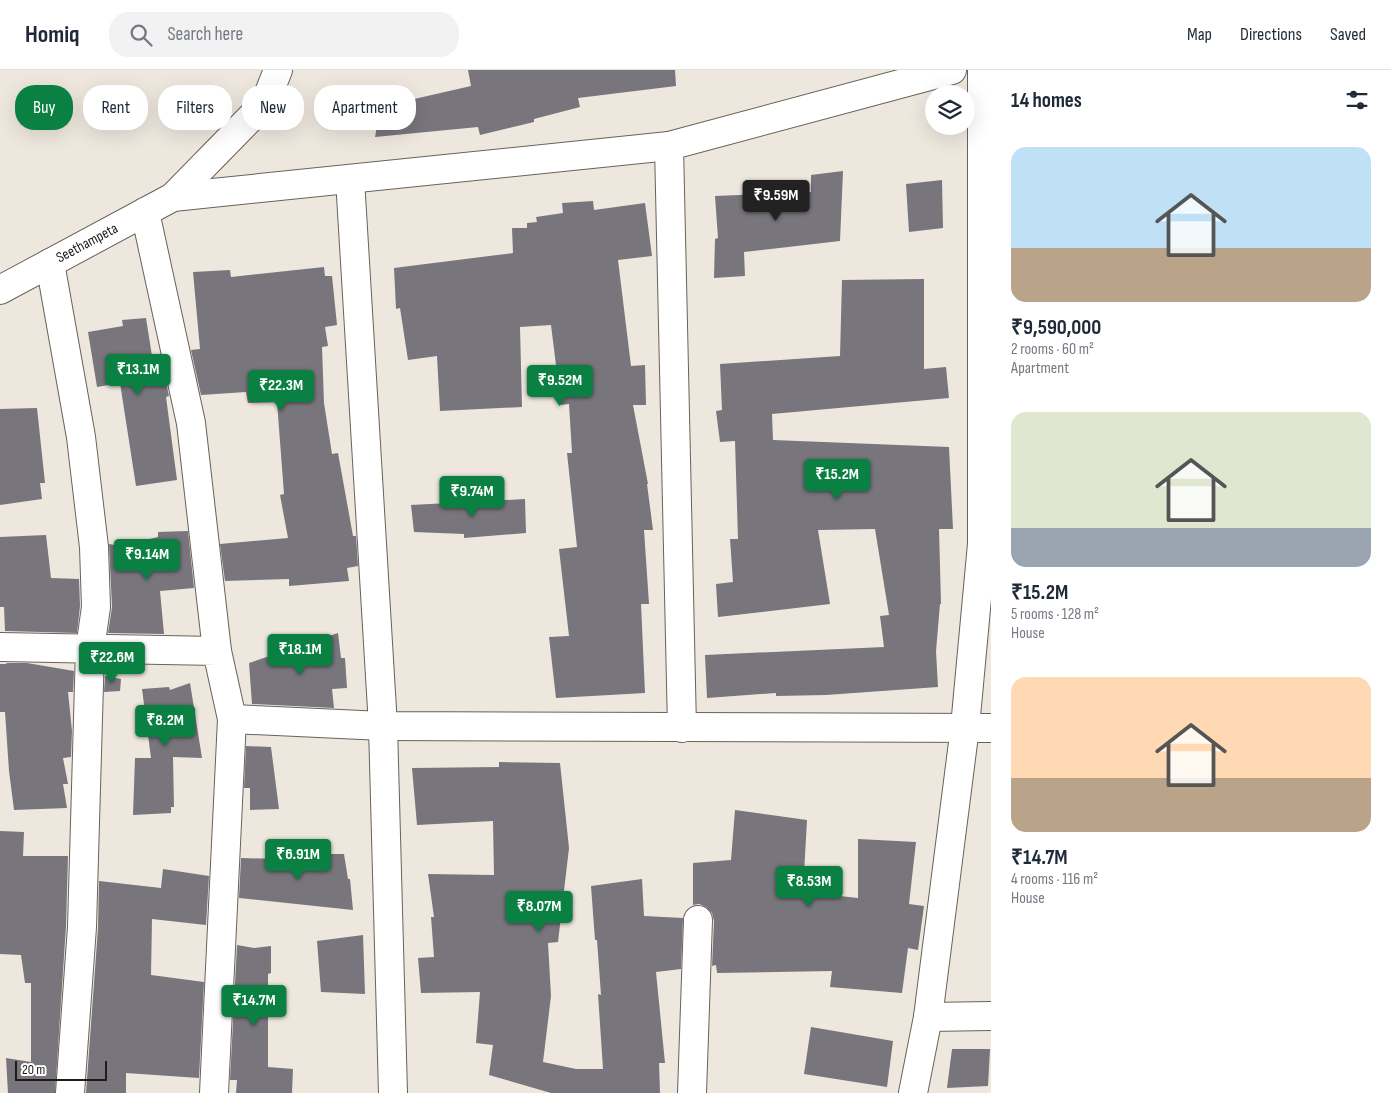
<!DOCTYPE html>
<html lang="en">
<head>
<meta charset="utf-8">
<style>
  :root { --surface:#fff; --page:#f2f2f3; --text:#1f2937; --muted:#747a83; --line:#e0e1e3; --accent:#0b8043 }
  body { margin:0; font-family:"Sofia Sans Condensed",sans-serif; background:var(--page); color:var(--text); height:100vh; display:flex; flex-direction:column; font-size:19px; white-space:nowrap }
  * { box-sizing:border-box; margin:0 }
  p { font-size:16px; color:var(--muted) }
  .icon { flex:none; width:28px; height:28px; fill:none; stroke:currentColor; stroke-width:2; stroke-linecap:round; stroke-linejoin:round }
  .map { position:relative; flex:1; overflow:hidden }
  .sheet { display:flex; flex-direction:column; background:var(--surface); width:400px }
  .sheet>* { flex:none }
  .top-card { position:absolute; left:15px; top:15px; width:475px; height:45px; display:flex; gap:10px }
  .buttons { position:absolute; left:925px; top:15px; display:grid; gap:10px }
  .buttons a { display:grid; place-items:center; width:50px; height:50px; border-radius:50%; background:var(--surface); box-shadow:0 5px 20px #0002; font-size:25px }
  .scale { position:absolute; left:15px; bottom:12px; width:92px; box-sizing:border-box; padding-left:5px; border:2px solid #1e1c19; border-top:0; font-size:14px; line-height:18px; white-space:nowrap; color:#1e1c19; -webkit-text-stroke:4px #fff; paint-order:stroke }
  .price { position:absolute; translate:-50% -42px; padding:0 11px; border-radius:5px; background:var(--accent); color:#fff; font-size:16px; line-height:32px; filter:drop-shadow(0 1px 2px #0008) }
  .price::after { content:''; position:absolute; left:50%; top:30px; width:15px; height:11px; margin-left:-8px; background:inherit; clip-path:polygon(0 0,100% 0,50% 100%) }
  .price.selected { background:#222; color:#fff }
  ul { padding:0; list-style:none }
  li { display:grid; align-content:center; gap:10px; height:265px; padding:0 20px }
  li span { display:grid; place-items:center; height:155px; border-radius:15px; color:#555 }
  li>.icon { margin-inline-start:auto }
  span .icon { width:90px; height:90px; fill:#fffc; stroke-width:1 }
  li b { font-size:21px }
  h2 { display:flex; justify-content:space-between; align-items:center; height:60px; padding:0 20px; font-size:21px }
  .pill { padding:0 18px; border-radius:20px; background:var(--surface); box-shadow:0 5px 20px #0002; font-size:18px; line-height:45px }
  .pill.selected { background:var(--accent); color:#fff }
  header { display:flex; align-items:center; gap:30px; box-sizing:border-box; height:70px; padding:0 25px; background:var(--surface); border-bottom:1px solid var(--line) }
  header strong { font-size:24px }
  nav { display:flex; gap:28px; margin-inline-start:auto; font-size:18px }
  .search { width:350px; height:45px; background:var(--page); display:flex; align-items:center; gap:12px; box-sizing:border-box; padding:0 18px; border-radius:20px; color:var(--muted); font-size:19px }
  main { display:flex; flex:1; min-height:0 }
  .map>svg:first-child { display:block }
  .building { fill:#78757d }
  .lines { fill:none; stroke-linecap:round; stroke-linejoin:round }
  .minor-casing { stroke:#68625a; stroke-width:30 }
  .tertiary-casing { stroke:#68625a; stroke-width:30 }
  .minor { stroke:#fff; stroke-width:28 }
  .tertiary { stroke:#fff; stroke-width:28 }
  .labels { text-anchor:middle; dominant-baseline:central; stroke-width:4; stroke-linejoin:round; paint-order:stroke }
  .street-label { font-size:15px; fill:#1e1c19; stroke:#fff }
</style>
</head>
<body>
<header>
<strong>Homiq</strong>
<div class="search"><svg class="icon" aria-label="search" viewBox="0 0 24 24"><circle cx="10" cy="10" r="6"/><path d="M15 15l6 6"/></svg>Search here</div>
<nav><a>Map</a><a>Directions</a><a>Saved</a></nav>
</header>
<main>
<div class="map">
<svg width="991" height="1023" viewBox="0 0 991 1023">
  <rect width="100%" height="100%" fill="#eee7de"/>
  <g class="building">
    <polygon points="468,0 675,0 676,16 578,28 580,37 534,49 534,52 480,65 478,57 375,67 378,50 369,36 388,35 471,16"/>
    <polygon points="843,101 840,171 744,182 745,206 714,208 715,169 718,168 715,126 811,122 811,105"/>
    <polygon points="942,110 943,158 909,162 906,114"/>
    <polygon points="593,131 594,140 645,133 652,186 618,190 631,296 645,295 646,335 633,335 648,414 647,414 653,460 644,460 649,534 641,534 645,623 556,628 549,567 569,566 559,479 577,477 567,383 572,383 569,334 561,335 551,255 520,257 522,337 440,341 437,286 408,290 400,238 396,239 394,198 513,183 512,158 527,158 527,153 537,152 536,147 563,143 562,133"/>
    <polygon points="324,197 325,206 332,206 337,255 325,257 328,276 322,277 324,333 332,384 338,383 353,466 356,466 358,496 347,498 349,511 289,516 289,509 225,511 220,474 288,468 280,425 284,424 277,332 248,333 246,322 201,325 191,280 200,279 193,202 230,200 231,207"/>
    <polygon points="924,209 924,299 946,297 949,328 772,344 773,370 949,377 953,459 939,459 941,534 940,534 936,581 938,617 826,625 776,626 776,623 707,628 705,585 884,577 880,546 889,545 875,459 818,460 830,534 718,547 716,514 733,512 730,469 738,469 735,371 720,372 716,341 722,340 720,294 840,286 842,210"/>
    <polygon points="146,248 152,286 160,285 169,326 166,327 177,410 136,416 120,313 97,317 88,262 123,256 122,250"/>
    <polygon points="37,338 45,413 40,413 42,429 0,435 0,339"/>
    <polygon points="525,429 526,463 464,468 464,464 414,462 411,435"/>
    <polygon points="188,461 194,518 160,521 164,564 108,563 112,537 109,474 121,476 158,467 158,462"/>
    <polygon points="46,465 51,508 79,509 80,536 77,563 5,561 4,537 0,537 0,467"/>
    <polygon points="338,563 341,588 345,588 347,618 332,619 334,638 252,634 249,593"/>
    <polygon points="6,593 27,593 74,601 73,622 68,622 72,661 71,687 63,688 68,714 63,714 67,738 14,740 9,701 5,642 0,642 0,594 7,594"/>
    <polygon points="105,606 121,609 120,621 104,622"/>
    <polygon points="190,613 202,688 173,687 174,737 171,737 171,743 133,745 135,688 151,688 142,619 169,617 170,620"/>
    <polygon points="246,676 271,677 279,739 250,740 250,718 244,718"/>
    <polygon points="499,692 560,693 569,778 558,872 548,873 551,926 543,992 576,999 603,999 598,924 601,925 597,870 595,870 591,816 642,809 644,846 683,848 681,899 656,902 665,993 659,993 660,1023 551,1023 489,1005 493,975 476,973 480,922 421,923 418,888 434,887 431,847 434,847 428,804 494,805 493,751 417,755 412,698 499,697"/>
    <polygon points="735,740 807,750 803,822 858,828 858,769 916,772 909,834 924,836 918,880 908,878 902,923 830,917 832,901 717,903 716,895 712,896 714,851 712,843 706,837 699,834 693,835 693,793 731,790"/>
    <polygon points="0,761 24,762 23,786 68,786 66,856 55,1023 8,1023 6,988 31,992 31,913 25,913 21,885 0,884"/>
    <polygon points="317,784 344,784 348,809 350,809 353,840 239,828 241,788 317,790"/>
    <polygon points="163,799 209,806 206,855 152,849 151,905 204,912 199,1008 126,1003 126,1023 86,1023 98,858 99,811 161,818"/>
    <polygon points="363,865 365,924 321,922 317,871"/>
    <polygon points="237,875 254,878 271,876 271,903 268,904 268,997 293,999 292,1023 236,1023 237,1010 230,1010"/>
    <polygon points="811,957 893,971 887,1017 804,1004"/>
    <polygon points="952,979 990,979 988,1016 947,1018"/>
  </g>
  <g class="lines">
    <defs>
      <g id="minor">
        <polyline points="669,76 682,658"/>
        <polyline points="350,109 383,656 393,1023"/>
        <polyline points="145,142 191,353 217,581"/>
        <polyline points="50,193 81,367 94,477 96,537 90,579 82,857 70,1023"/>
        <polyline points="0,577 217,581 232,649 383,656 991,658"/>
        <polyline points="928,947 991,946"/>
        <polyline points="214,1023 232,649"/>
        <polyline points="692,1023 698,850"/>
        <polyline points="913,1023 928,947 965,657 982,474 982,0"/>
      </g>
      <g id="tertiary">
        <polyline points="173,127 669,76 952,0"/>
        <polyline points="0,220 173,127 265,33 278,0"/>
      </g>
    </defs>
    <use href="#minor" class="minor-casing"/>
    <use href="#tertiary" class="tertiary-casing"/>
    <use href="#minor" class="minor"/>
    <use href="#tertiary" class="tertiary"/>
  </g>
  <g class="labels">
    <g class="street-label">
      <text transform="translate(87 173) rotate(-28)">Seethampeta</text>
    </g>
  </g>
</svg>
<div class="buttons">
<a><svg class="icon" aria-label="layers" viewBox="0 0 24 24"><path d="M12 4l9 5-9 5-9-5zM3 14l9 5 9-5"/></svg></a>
</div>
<div class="scale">20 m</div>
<b class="price selected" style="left:776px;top:152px">₹9.59M</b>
<b class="price" style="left:138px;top:326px">₹13.1M</b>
<b class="price" style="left:560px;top:337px">₹9.52M</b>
<b class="price" style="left:281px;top:342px">₹22.3M</b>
<b class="price" style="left:837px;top:431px">₹15.2M</b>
<b class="price" style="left:472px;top:448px">₹9.74M</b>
<b class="price" style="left:147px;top:511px">₹9.14M</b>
<b class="price" style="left:300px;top:606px">₹18.1M</b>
<b class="price" style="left:112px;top:614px">₹22.6M</b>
<b class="price" style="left:165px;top:677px">₹8.2M</b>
<b class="price" style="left:298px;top:811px">₹6.91M</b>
<b class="price" style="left:809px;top:838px">₹8.53M</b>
<b class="price" style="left:539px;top:863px">₹8.07M</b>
<b class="price" style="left:254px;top:957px">₹14.7M</b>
<div class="top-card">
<a class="pill selected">Buy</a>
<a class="pill">Rent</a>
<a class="pill">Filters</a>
<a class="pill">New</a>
<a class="pill">Apartment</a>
</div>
</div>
<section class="sheet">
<h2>14 homes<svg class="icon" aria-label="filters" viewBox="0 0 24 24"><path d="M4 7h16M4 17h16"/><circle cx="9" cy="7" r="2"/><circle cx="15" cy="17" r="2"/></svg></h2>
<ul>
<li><span style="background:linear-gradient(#bfe0f5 65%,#b9a48a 0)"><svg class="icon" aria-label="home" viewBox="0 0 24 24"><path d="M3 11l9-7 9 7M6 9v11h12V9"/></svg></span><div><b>₹9,590,000</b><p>2 rooms · 60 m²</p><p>Apartment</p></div></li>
<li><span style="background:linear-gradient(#dfe7d0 75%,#9aa5b1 0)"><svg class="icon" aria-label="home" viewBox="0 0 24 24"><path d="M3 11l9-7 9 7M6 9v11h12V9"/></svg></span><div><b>₹15.2M</b><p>5 rooms · 128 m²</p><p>House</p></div></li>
<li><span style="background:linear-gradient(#ffd9b3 65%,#b9a48a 0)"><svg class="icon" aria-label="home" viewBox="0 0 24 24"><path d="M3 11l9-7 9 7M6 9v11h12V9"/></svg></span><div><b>₹14.7M</b><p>4 rooms · 116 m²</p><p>House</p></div></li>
</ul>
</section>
</main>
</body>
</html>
